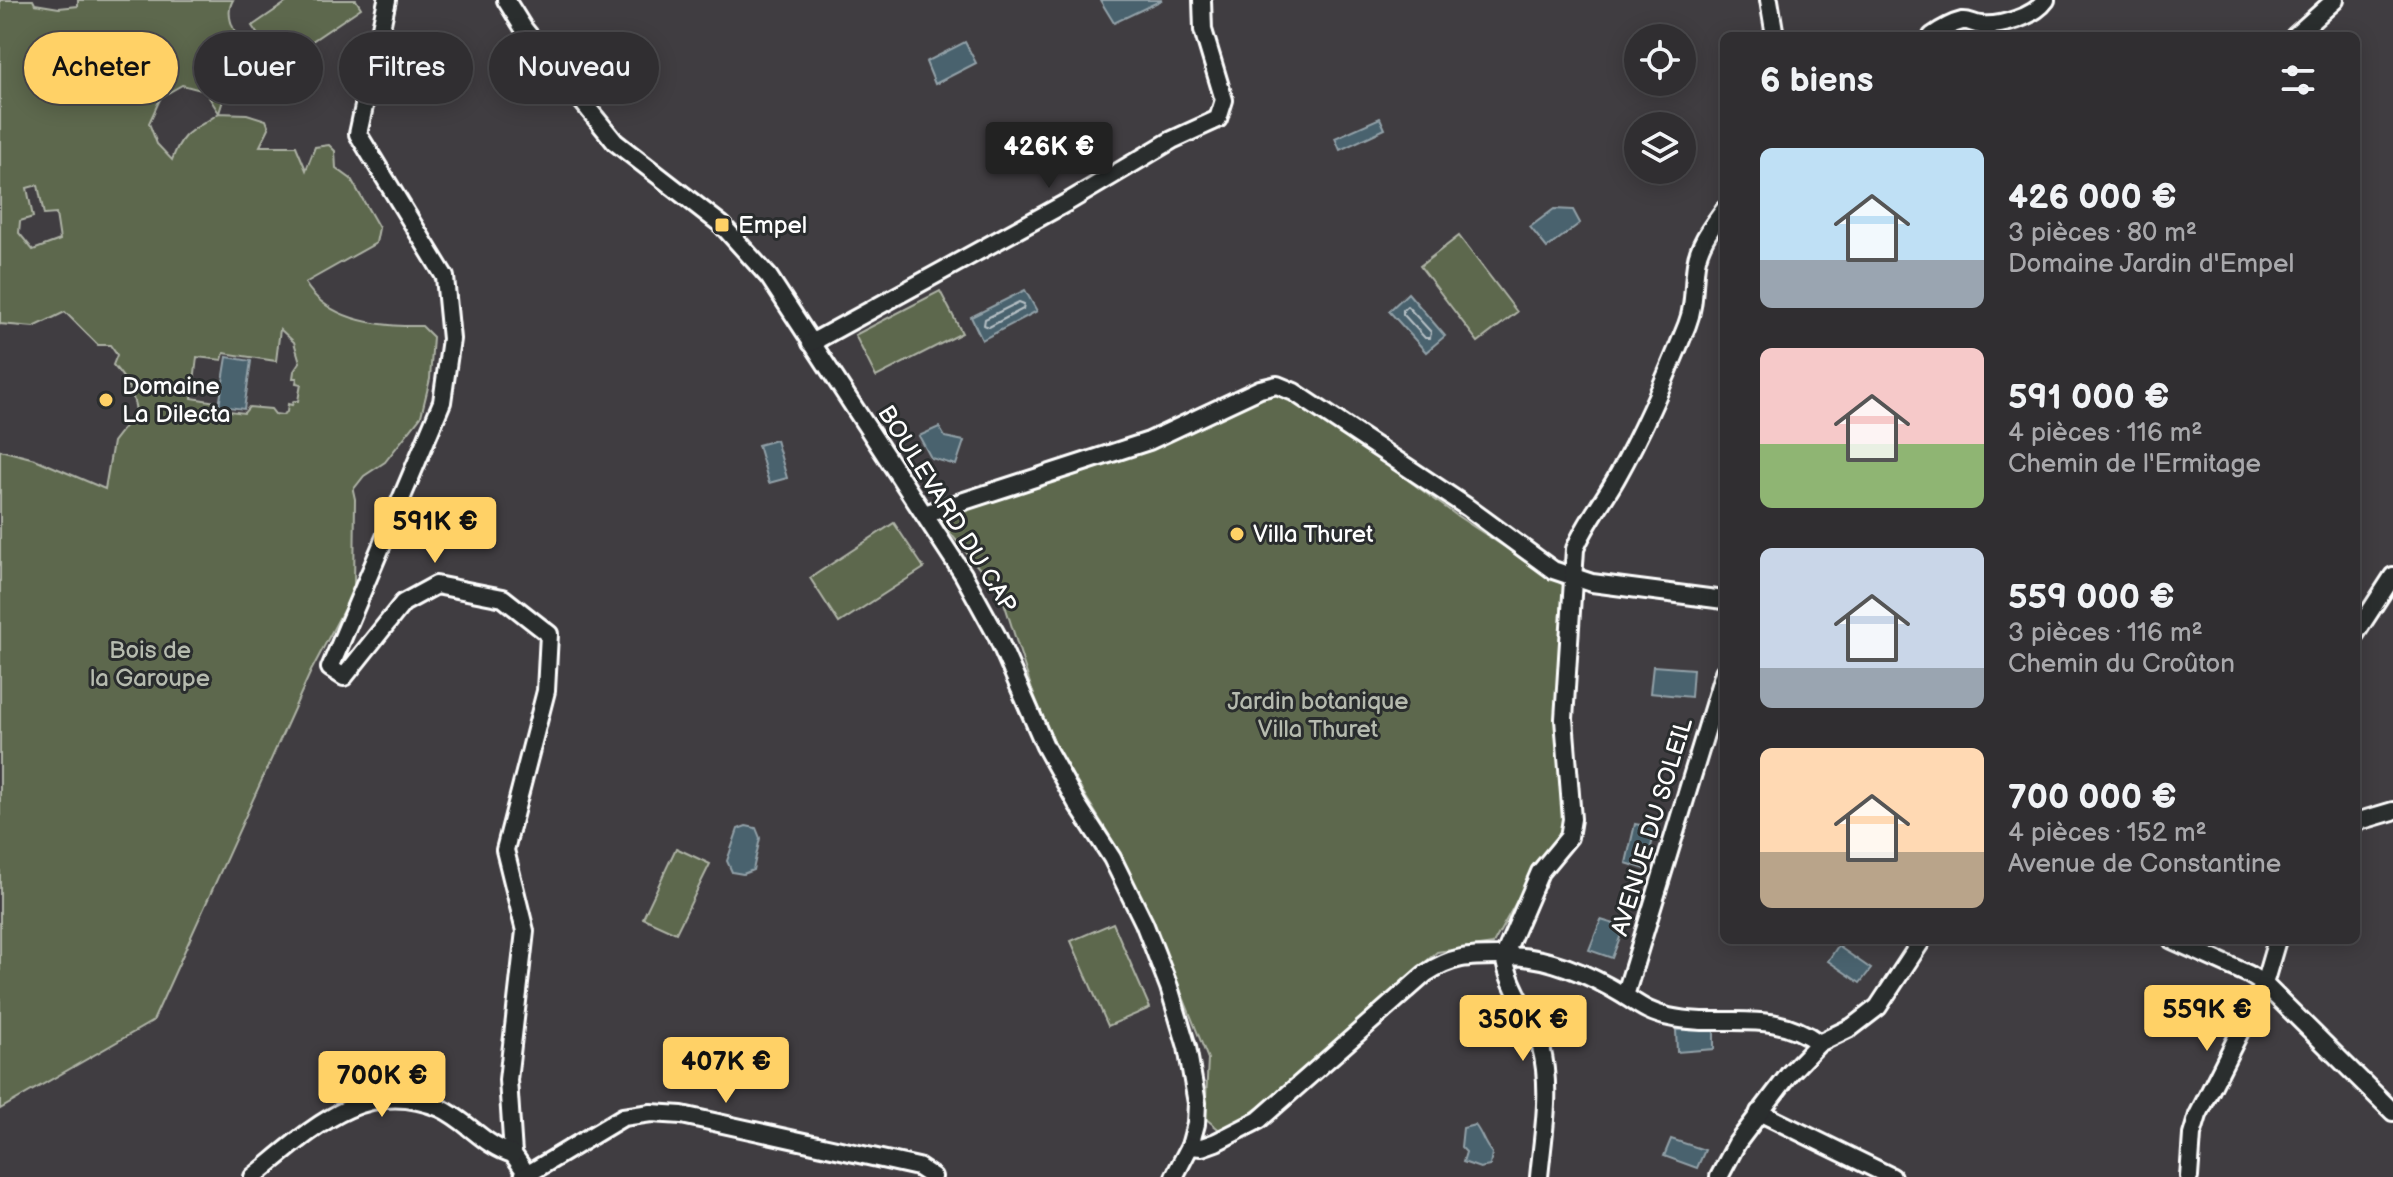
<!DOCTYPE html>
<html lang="fr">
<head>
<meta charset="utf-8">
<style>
  :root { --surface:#302e31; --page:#383639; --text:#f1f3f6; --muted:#a8a8ab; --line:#4b4a4d; --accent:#ffd166 }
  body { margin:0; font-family:"Balsamiq Sans",sans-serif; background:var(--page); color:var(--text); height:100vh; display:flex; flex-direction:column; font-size:30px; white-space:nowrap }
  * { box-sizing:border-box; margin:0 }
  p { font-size:26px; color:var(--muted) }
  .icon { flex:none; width:44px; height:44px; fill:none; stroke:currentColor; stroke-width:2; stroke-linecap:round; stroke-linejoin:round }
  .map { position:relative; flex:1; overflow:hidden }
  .sheet { position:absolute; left:1720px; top:32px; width:640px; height:912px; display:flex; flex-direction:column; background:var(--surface); border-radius:12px; box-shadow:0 4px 20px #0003,0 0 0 2px var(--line) }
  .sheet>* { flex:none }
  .guide { position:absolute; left:24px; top:32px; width:760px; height:72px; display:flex; gap:16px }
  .fabs { position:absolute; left:1624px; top:24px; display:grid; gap:16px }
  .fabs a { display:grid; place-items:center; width:72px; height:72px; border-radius:50%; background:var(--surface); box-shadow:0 4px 20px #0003,0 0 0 2px var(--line); font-size:40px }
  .price { position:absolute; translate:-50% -68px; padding:0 18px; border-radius:8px; background:var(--accent); color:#111; font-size:26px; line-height:52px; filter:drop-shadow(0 2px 4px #0008) }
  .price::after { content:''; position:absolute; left:50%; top:48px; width:24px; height:18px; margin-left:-12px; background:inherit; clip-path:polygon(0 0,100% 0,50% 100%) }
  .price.on { background:#222; color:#fff }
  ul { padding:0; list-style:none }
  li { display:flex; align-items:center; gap:24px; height:200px; padding:0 40px }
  li span { display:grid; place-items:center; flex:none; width:224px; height:160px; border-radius:12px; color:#555 }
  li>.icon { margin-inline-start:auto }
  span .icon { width:96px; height:96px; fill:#fffc; stroke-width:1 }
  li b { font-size:34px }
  h2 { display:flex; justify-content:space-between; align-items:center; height:96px; padding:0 40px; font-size:34px }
  .pill { padding:0 28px; border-radius:36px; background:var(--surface); box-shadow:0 4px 20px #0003,0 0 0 2px var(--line); font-size:28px; line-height:72px }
  .pill.on { background:var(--accent); color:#111 }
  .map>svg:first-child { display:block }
  .green { fill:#5d674e; stroke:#aeb3a6; stroke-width:2; fill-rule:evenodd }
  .water { fill:#49626e; stroke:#92a1a8; stroke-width:2 }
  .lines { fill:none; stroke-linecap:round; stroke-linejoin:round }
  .shore { stroke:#b6c0c5; stroke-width:2 }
  .street-casing { stroke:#fff; stroke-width:22 }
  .street { stroke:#2a2d2e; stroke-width:16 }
  .poi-dot { fill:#ffd166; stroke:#2a2d2e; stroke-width:3 }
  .labels { text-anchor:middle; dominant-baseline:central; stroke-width:6; stroke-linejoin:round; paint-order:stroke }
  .poi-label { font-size:24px; fill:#fff; stroke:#2a2d2e; text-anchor:start }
  .street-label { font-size:24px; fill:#fff; stroke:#2a2d2e }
  .park-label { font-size:24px; fill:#b6bbaf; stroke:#2a2d2e }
</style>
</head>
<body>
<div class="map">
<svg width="2393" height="1177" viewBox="0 0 2393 1177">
  <rect width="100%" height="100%" fill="#403d41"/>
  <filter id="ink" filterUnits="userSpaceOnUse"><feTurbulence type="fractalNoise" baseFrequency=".0125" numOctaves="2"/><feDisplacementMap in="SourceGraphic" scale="16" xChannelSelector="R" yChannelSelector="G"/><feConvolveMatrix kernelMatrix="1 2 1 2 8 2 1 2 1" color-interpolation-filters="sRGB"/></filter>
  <g filter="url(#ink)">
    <g class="green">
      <path d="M0,0H33L35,4L59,8L78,6V0H233C220,22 247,49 261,66L258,76L232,71L219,113L247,114L266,120L269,128L260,146H296L306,170L315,147L329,145L335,151L336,168L351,179L379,228L376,243L305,283C328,321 381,327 422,326L433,337L430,379L421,416L385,462L364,476L353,490L355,499L354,590L311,671L153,1021L0,1109V450L35,459L105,489L113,442L136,412C134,394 125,378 113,365L117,355L110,345H98L65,312L34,327L0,324ZM182,85L205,91L219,113C194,132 184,127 172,160L157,144L149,123L161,97ZM38,185L44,215L56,214L60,240L33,250L19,233L20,221L33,217L27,188ZM280,329L294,342L300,362L294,371L293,378H297L296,383L301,384L298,401H294L292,405L288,404L287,412L282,415L275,414L271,409L249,407L244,413L215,409L216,402L192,398L197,357L222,360L224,353L276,361Z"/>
      <polygon points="290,0 356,0 361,8 278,64 252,26"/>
      <polygon points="1459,236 1517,312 1478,342 1420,266"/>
      <polygon points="940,291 962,333 876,377 855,335"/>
      <polygon points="1273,393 1294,397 1456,515 1563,585 1565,834 1536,866 1493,944 1437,952 1259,1107 1222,1132 1205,1118 1208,1059 1152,920 1116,846 1057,750 1032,690 1002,596 941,522 941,517"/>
      <polygon points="894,523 924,568 839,623 810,578"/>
      <polygon points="676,848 710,864 676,933 643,918"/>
      <polygon points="1113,923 1150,1008 1108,1026 1071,941"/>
    </g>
    <g class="water">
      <polygon points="1100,0 1162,0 1114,23"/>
      <polygon points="965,42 976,63 935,84 926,62"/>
      <polygon points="1380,118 1385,129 1340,150 1335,138"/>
      <polygon points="1554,209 1573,210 1580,223 1547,248 1530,227"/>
      <polygon points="1025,290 1037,311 982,340 971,317"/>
      <polygon points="1408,293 1445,336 1426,352 1389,311"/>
      <polygon points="227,357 251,361 244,409 219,406"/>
      <polygon points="939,427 945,437 964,441 956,465 931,458 919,436"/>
      <polygon points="776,440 787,478 769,483 758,445"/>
      <polygon points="1653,666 1693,669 1691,697 1650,693"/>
      <polygon points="1635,824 1656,828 1645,869 1626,863"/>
      <polygon points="746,826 756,828 760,838 753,870 743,874 732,872 727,861 738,829"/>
      <polygon points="1601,920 1624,927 1612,958 1589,950"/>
      <polygon points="1838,946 1871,969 1860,983 1828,961"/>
      <polygon points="1714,1029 1714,1049 1677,1052 1676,1030"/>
      <path d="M1475,1125C1483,1135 1483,1143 1492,1153L1490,1166L1480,1168L1463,1162L1466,1152L1461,1147L1463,1128Z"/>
      <polygon points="1671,1139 1705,1150 1697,1168 1664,1156"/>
    </g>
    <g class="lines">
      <g class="shore">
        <polygon points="1019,302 1024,304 1023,309 989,327 984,325 985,319"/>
        <polygon points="1407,306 1431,332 1430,338 1425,338 1403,314 1403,310"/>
      </g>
      <defs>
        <g id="street">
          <polyline points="387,0 358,134 445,277 451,339 442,402 330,668 344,677 403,603 436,585 503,598 549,634 546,691 505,850 525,931 508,1080 513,1154 529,1177"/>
          <polyline points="506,0 524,29 615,142 722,225 769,277 963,574 997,636 1045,746 1077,804 1112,858 1144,923 1169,987 1187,1047 1197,1103 1196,1124 1190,1146 1174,1177"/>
          <polyline points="1769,0 1775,36"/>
          <path d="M1932,36C1942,29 1950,24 1962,21C1969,20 1973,24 1981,25C2000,27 2034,17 2046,0"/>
          <polyline points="2295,36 2335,0"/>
          <polyline points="811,343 1066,203 1172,140 1218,119 1224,100 1203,30 1202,0"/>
          <polyline points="924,514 1149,441 1260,389 1277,385 1294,392 1467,507 1553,570 1592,583 1724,600"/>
          <polyline points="2356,633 2393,576"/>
          <polyline points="2356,822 2393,811"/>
          <polyline points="2172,940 2248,974 2264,984 2393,1112"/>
          <polyline points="1625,996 1724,672"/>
          <polyline points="1759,1112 1892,1177"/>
          <path d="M1190,1146L1202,1147L1216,1142L1259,1120L1425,974C1453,955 1471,956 1504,956L1540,872L1569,837L1572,819L1564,719L1575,549C1586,522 1604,501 1618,475C1645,427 1667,375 1687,325C1695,305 1693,285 1696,264C1699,243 1712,227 1724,210"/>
          <path d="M253,1177C308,1133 363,1075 440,1108C467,1120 484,1146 513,1154"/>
          <polyline points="523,1177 623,1117 651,1113 682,1115 918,1167 933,1177"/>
          <path d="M1539,1177C1543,1134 1552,1090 1541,1047C1532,1015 1509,989 1504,956C1547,955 1589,974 1625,996C1642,1007 1650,1013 1669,1017C1722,1029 1771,1007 1819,1043"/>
          <polyline points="1719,1177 1737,1143 1790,1073 1819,1043 1852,1027 1878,1007 1922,940"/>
          <polyline points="2189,1177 2192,1135 2198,1115 2264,984 2277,940"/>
        </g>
      </defs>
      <use href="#street" class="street-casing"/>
      <use href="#street" class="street"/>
    </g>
  </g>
  <g class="poi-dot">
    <rect x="714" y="217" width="16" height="16" rx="4"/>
    <circle cx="106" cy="400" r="8"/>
    <circle cx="1237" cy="534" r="8"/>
  </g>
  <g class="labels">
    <g class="poi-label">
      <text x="738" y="225">Empel</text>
      <text x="122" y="386">Domaine<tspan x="122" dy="28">La Dilecta</tspan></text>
      <text x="1253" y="534">Villa Thuret</text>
    </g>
    <g class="street-label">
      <text transform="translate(947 509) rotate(58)">BOULEVARD DU CAP</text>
      <text transform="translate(1652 827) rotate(-73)">AVENUE DU SOLEIL</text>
    </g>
    <g class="park-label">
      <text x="150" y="650">Bois de<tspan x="150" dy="28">la Garoupe</tspan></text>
      <text x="1318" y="701">Jardin botanique<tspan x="1318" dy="28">Villa Thuret</tspan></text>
    </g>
  </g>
</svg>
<div class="fabs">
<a><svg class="icon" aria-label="locate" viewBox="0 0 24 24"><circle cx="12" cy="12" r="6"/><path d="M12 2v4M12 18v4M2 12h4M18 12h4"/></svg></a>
<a><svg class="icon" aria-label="layers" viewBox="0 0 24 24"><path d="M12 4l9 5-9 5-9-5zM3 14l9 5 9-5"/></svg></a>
</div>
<b class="price on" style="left:1049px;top:190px">426K €</b>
<b class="price" style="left:435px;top:565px">591K €</b>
<b class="price" style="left:2207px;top:1053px">559K €</b>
<b class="price" style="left:1523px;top:1063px">350K €</b>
<b class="price" style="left:726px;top:1105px">407K €</b>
<b class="price" style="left:382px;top:1119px">700K €</b>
<div class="guide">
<a class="pill on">Acheter</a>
<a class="pill">Louer</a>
<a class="pill">Filtres</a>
<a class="pill">Nouveau</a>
</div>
<section class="sheet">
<h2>6 biens<svg class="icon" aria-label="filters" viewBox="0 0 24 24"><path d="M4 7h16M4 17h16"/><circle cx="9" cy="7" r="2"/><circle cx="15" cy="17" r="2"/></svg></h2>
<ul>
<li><span style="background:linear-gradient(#bfe0f5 70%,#9aa5b1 0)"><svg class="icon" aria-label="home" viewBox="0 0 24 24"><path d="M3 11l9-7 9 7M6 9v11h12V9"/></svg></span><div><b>426 000 €</b><p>3 pièces · 80 m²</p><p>Domaine Jardin d'Empel</p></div></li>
<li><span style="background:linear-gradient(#f6c9c9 60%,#8fb573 0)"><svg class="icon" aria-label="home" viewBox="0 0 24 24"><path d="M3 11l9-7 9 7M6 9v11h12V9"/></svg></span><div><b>591 000 €</b><p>4 pièces · 116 m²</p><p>Chemin de l'Ermitage</p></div></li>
<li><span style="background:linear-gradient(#c9d6e8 75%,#9aa5b1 0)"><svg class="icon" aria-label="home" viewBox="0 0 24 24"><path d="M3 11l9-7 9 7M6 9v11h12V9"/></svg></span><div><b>559 000 €</b><p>3 pièces · 116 m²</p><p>Chemin du Croûton</p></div></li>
<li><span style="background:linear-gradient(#ffd9b3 65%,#b9a48a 0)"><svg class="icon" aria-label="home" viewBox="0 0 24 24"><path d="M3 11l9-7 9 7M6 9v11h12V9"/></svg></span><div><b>700 000 €</b><p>4 pièces · 152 m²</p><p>Avenue de Constantine</p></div></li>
</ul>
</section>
</div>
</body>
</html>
